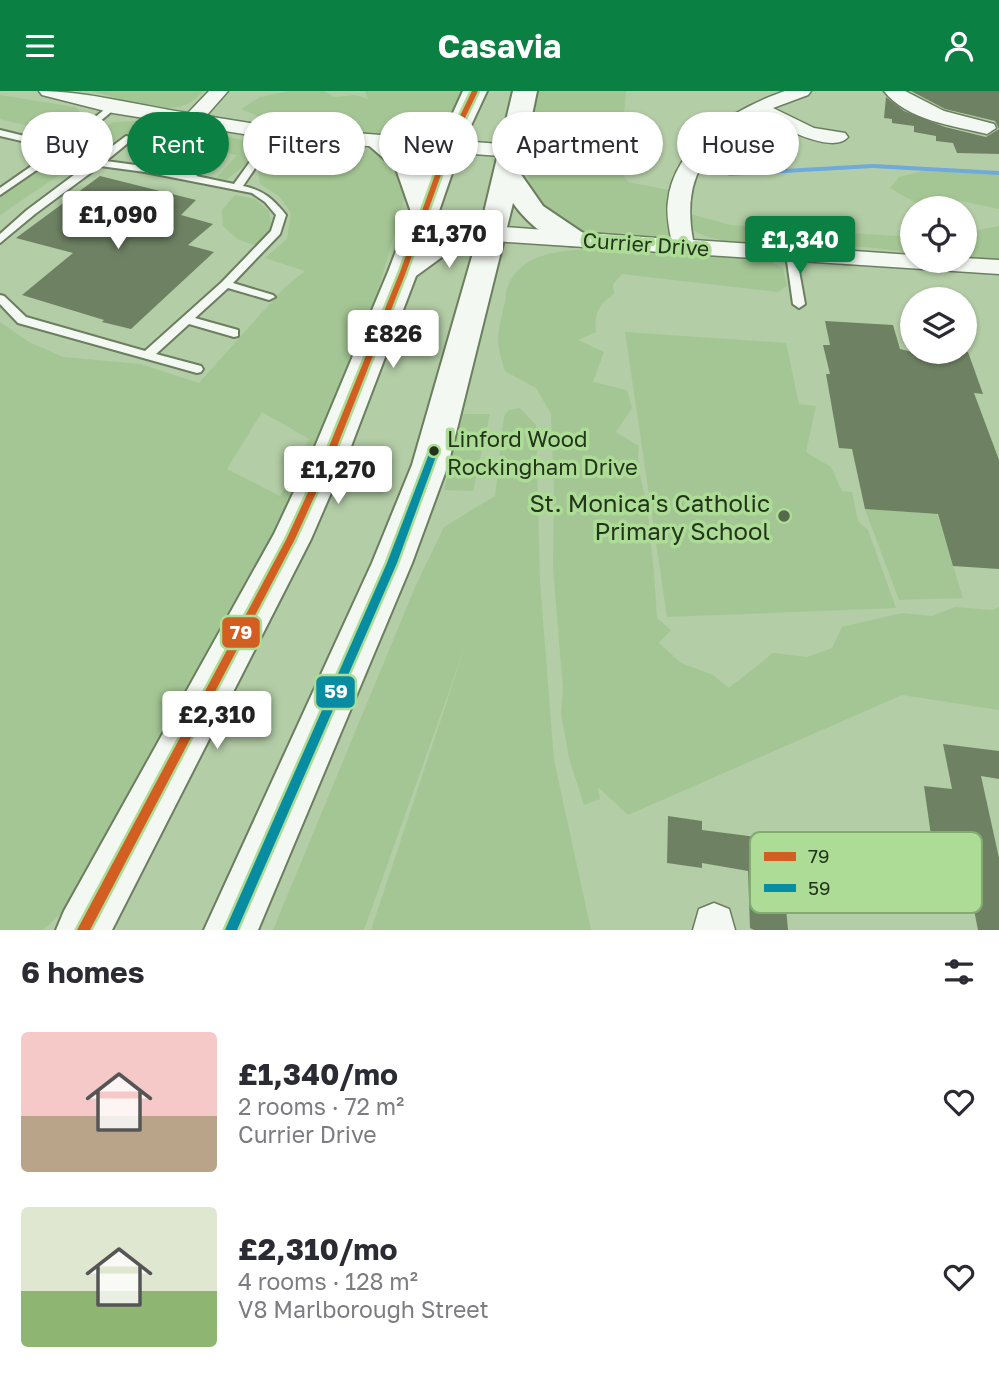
<!DOCTYPE html>
<html lang="en">
<head>
<meta charset="utf-8">
<style>
  :root { --surface:#fff; --page:#f7f7f7; --text:#2b2b33; --muted:#7c7c81; --accent:#0b8043 }
  body { margin:0; font-family:"Golos Text",sans-serif; background:var(--page); color:var(--text); height:100vh; display:flex; flex-direction:column; font-size:26px; white-space:nowrap }
  * { box-sizing:border-box; margin:0 }
  p { font-size:23px; color:var(--muted) }
  .icon { flex:none; width:38px; height:38px; fill:none; stroke:currentColor; stroke-width:2; stroke-linecap:round; stroke-linejoin:round }
  .map { position:relative; height:839px; overflow:hidden }
  .details { display:flex; flex-direction:column; background:var(--surface); flex:1 }
  .details>* { flex:none }
  .banner { position:absolute; left:21px; top:21px; width:957px; height:63px; display:flex; gap:14px }
  .fabs { position:absolute; left:900px; top:105px; display:grid; gap:14px }
  .fabs a { display:grid; place-items:center; width:77px; height:77px; border-radius:50%; background:var(--surface); box-shadow:0 2px 5px #0004; font-size:35px }
  .price { position:absolute; translate:-50% -60px; padding:0 16px; border-radius:7px; background:#fff; color:#222; font-size:23px; line-height:46px; filter:drop-shadow(0 2px 4px #0008) }
  .price::after { content:''; position:absolute; left:50%; top:42px; width:21px; height:16px; margin-left:-10px; background:inherit; clip-path:polygon(0 0,100% 0,50% 100%) }
  .price.active { background:var(--accent); color:#fff }
  ul { padding:0; list-style:none }
  li { display:flex; align-items:center; gap:21px; height:175px; padding:0 21px }
  li span { display:grid; place-items:center; flex:none; width:196px; height:140px; border-radius:7px; color:#555 }
  li>.icon { margin-inline-start:auto }
  span .icon { width:84px; height:84px; fill:#fffc; stroke-width:1 }
  li b { font-size:30px }
  h2 { display:flex; justify-content:space-between; align-items:center; height:84px; padding:0 21px; font-size:30px }
  .chip { padding:0 24px; border-radius:32px; background:var(--surface); box-shadow:0 2px 5px #0004; font-size:24px; line-height:63px }
  .chip.active { background:var(--accent); color:#fff }
  header { display:flex; justify-content:space-between; align-items:center; height:91px; padding:0 21px; background:var(--accent); color:#fff; font-size:32px; font-weight:700 }
  .map>svg:first-child { display:block }
  .green { fill:#a4c694; fill-rule:evenodd }
  .lines { fill:none; stroke-linecap:round; stroke-linejoin:round }
  .stream { fill:#70a9dc; fill-rule:evenodd }
  .building { fill:#6e8263 }
  .lane-casing { stroke:#6b7e60; stroke-width:4 }
  .street-casing { stroke:#6b7e60; stroke-width:3 }
  .secondary-casing { stroke:#6b7e60; stroke-width:4 }
  .lane { fill:#f4f8f2; fill-rule:evenodd }
  .street { fill:#f4f8f2; fill-rule:evenodd }
  .secondary { fill:#f4f8f2; fill-rule:evenodd }
  .bus-1-casing { stroke:#addc97; stroke-width:5 }
  .bus-2-casing { stroke:#addc97; stroke-width:5 }
  .bus-1 { fill:#d35e21; fill-rule:evenodd }
  .bus-2 { fill:#088ca1; fill-rule:evenodd }
  .bus-dot { fill:#223419; stroke:#addc97; stroke-width:2.5 }
  .poi-dot { fill:#556a4a; stroke:#addc97; stroke-width:2.5 }
  .labels { text-anchor:middle; dominant-baseline:central; stroke-width:7; stroke-linejoin:round; paint-order:stroke }
  .far-street-label { font-size:21px; fill:#223419; stroke:#addc97 }
  .bus-label { font-size:22px; fill:#223419; stroke:#addc97; text-anchor:start }
  .poi-label { font-size:24px; fill:#223419; stroke:#addc97; text-anchor:end }
  .key { fill:#addc97; stroke:#83aa71; stroke-width:2 }
  .key-label { font-size:19px; fill:#223419 }
  .line-badge { stroke:#addc97; stroke-width:2.5 }
  .badge-label { font-size:19px; text-anchor:middle; font-weight:bold; fill:#fff }
</style>
</head>
<body>
<header><svg class="icon" aria-label="menu" viewBox="0 0 24 24"><path d="M4 6h16M4 12h16M4 18h16"/></svg>Casavia<svg class="icon" aria-label="person" viewBox="0 0 24 24"><circle cx="12" cy="8" r="4"/><path d="M4 21q1-7 8-7t8 7"/></svg></header>
<div class="map">
<svg width="999" height="839" viewBox="0 0 999 839">
  <rect width="100%" height="100%" fill="#b3cda6"/>
  <g class="green">
    <path d="M91,0H203C176,35 125,7 91,0Z"/>
    <path d="M290,0H324L334,6L355,4L368,8L365,0H465L438,39L419,46L352,50L405,77L407,99L332,358L83,803L43,839H0V231L29,251L63,266L140,273L199,292L284,197L305,180L265,167L287,148L291,122L279,105L260,93L258,77L276,52L350,62V49L312,47L320,28H264L241,18L260,6ZM262,321L309,348L280,405L227,378Z"/>
    <polygon points="525,0 626,0 619,77 628,91 679,101 683,155 603,150 548,125 529,96"/>
    <polygon points="0,4 75,16 85,25 85,34 51,47 37,46 45,39 0,28"/>
    <polygon points="143,30 259,52 250,70 226,89 217,86 237,64 135,44 101,56 0,124 0,106 113,31"/>
    <polygon points="922,80 999,83 999,118 951,108 916,112 890,97 899,86"/>
    <polygon points="235,104 255,108 269,120 272,137 257,155 237,148 223,135 222,119"/>
    <path d="M690,123L731,134L912,146V162C896,160 879,157 863,156C825,155 713,161 688,135Z"/>
    <polygon points="999,135 999,168 973,170 966,160 964,147 978,139"/>
    <path d="M604,158L692,160L768,169L783,177L787,195L778,201L622,183L613,193L614,203C598,213 594,223 596,241L578,249L604,261L593,291L627,299L632,317L616,341L639,355C635,379 646,400 648,424C652,458 655,493 657,527L671,539L659,552L681,572L713,584L729,597L773,562L807,566L832,557L842,536L902,522L932,525L955,516L993,519L999,516V619L902,604L628,724L598,696L600,708L584,714L569,667L561,623L563,597L553,478L554,398L551,323L536,297L505,280C494,247 498,242 505,211C507,205 505,200 508,195C523,158 569,159 604,158Z"/>
    <polygon points="625,241 786,252 799,313 816,315 806,361 831,376 842,400 852,401 858,430 868,439 896,517 667,526"/>
    <polygon points="520,317 536,334 540,491 554,669 591,839 371,839 466,553 364,839 273,839 416,494 444,436 495,405 504,325 509,319"/>
    <polygon points="462,323 490,323 473,400 444,399"/>
    <polygon points="865,418 937,423 963,507 899,509"/>
  </g>
  <g class="lines">
    <polygon class="stream" points="873,73 999,80 999,84 873,77 729,85 726,83 729,81"/>
  </g>
  <g class="building">
    <polygon points="911,0 999,0 999,63 957,62 953,52 936,50 936,45 914,41 914,35 892,32 892,28 884,27 886,6 904,20 945,36 986,46 999,38 995,30 945,18"/>
    <polygon points="100,85 196,109 181,124 213,133 188,154 214,161 131,238 102,231 104,229 22,204 73,162 16,147"/>
    <polygon points="825,230 893,234 900,258 912,261 968,261 983,303 974,302 999,369 999,478 953,475 938,423 865,418 852,358 839,357 826,283 830,283 823,254 830,254"/>
    <polygon points="943,653 999,660 999,688 981,685 999,767 999,839 978,839 973,814 940,808 924,695 952,698"/>
    <polygon points="668,725 702,730 702,739 780,749 788,839 754,839 750,837 748,780 702,772 702,777 667,772"/>
  </g>
  <g class="lines">
    <defs>
      <g id="lane">
        <polygon points="110,14 117,16 66,59 0,104 0,97 56,58 0,45 0,39 61,54"/>
        <path d="M272,40L279,42L243,95C263,99 273,108 286,124L280,143L233,192L273,204L275,206L269,209L228,197L195,227L238,239V245L234,246L189,233L156,263L201,275L203,278L201,281L197,282L18,232L0,213V204L4,205L26,226L145,260L222,191L271,140L276,124L265,111L252,102L145,81L100,75L35,123L0,152V143L27,119L126,45L134,47L106,70L143,75L174,52L177,53V57L153,77L187,84L214,61L219,64L217,66L196,85L234,93Z"/>
        <polygon points="791,160 796,163 805,213 799,217 793,213 786,163"/>
      </g>
      <g id="street">
        <path d="M39,0C87,0 140,15 188,22L209,0H228L206,25L275,36L512,54L522,60L512,66L275,48L113,22L42,4Z"/>
        <path d="M785,0H811L808,4L773,17L814,37L845,42L848,46C832,65 777,33 759,25C704,54 682,88 693,149L912,164V170H964V167L999,169V183L507,151L465,145L414,128L411,123L414,118L422,117L476,134L671,148C669,136 666,123 668,110C674,53 736,17 785,0Z"/>
        <path d="M884,0H905L944,20L994,33L996,37L987,43C954,35 906,29 884,0Z"/>
        <polygon points="714,812 729,818 735,839 693,839 699,818"/>
      </g>
      <path id="secondary" d="M463,0H487L461,56L429,149C443,140 465,130 481,134L513,0H537L520,82L543,115L583,142L587,148L583,154C558,160 527,132 513,112L448,374L412,472L258,839H204L372,472L412,374L477,148L453,158L416,185L350,358L311,448L112,839H56L64,820L274,443L314,358L388,181L411,121L396,78L365,51L369,46C393,40 415,64 425,83Z"/>
    </defs>
    <use href="#lane" class="lane-casing"/>
    <use href="#street" class="street-casing"/>
    <use href="#secondary" class="secondary-casing"/>
    <use href="#lane" class="lane"/>
    <use href="#street" class="street"/>
    <use href="#secondary" class="secondary"/>
    <defs>
      <polygon id="bus-1" points="472,0 478,0 451,56 406,181 336,358 295,448 90,839 77,839 287,447 328,358 400,181 445,56"/>
      <polygon id="bus-2" points="434,357 438,360 397,472 237,839 225,839 387,472 430,360"/>
    </defs>
    <use href="#bus-1" class="bus-1-casing"/>
    <use href="#bus-2" class="bus-2-casing"/>
    <use href="#bus-1" class="bus-1"/>
    <use href="#bus-2" class="bus-2"/>
  </g>
  <circle class="bus-dot" cx="434" cy="360" r="6"/>
  <circle class="poi-dot" cx="784" cy="425" r="7"/>
  <g class="labels">
    <g class="far-street-label">
      <text transform="translate(646 153) rotate(4)">Currier Drive</text>
    </g>
    <g class="bus-label">
      <text x="447" y="347">Linford Wood<tspan x="447" dy="28">Rockingham Drive</tspan></text>
    </g>
    <g class="poi-label">
      <text x="770" y="411">St. Monica's Catholic<tspan x="770" dy="28">Primary School</tspan></text>
    </g>
  </g>
  <rect x="750" y="741" width="232" height="81" rx="10" class="key"/>
  <rect x="764" y="761" width="32" height="9" fill="#d35e21"/>
  <rect x="764" y="793" width="32" height="8" fill="#088ca1"/>
  <g class="key-label">
    <text x="808" y="772">79</text>
    <text x="808" y="804">59</text>
  </g>
  <g class="line-badge">
    <rect x="221" y="525" width="40" height="33" rx="7" fill="#d35e21"/>
    <rect x="315" y="584" width="41" height="34" rx="7" fill="#088ca1"/>
  </g>
  <g class="badge-label">
    <text x="241" y="548">79</text>
    <text x="336" y="607">59</text>
  </g>
</svg>
<div class="fabs">
<a><svg class="icon" aria-label="locate" viewBox="0 0 24 24"><circle cx="12" cy="12" r="6"/><path d="M12 2v4M12 18v4M2 12h4M18 12h4"/></svg></a>
<a><svg class="icon" aria-label="layers" viewBox="0 0 24 24"><path d="M12 4l9 5-9 5-9-5zM3 14l9 5 9-5"/></svg></a>
</div>
<b class="price" style="left:118px;top:160px">£1,090</b>
<b class="price" style="left:449px;top:179px">£1,370</b>
<b class="price active" style="left:800px;top:185px">£1,340</b>
<b class="price" style="left:393px;top:279px">£826</b>
<b class="price" style="left:338px;top:415px">£1,270</b>
<b class="price" style="left:217px;top:660px">£2,310</b>
<div class="banner">
<a class="chip">Buy</a>
<a class="chip active">Rent</a>
<a class="chip">Filters</a>
<a class="chip">New</a>
<a class="chip">Apartment</a>
<a class="chip">House</a>
</div>
</div>
<section class="details">
<h2>6 homes<svg class="icon" aria-label="filters" viewBox="0 0 24 24"><path d="M4 7h16M4 17h16"/><circle cx="9" cy="7" r="2"/><circle cx="15" cy="17" r="2"/></svg></h2>
<ul>
<li><span style="background:linear-gradient(#f6c9c9 60%,#b9a48a 0)"><svg class="icon" aria-label="home" viewBox="0 0 24 24"><path d="M3 11l9-7 9 7M6 9v11h12V9"/></svg></span><div><b>£1,340/mo</b><p>2 rooms · 72 m²</p><p>Currier Drive</p></div><svg class="icon" aria-label="heart" viewBox="0 0 24 24"><path d="M12 20l-8-8c-3-5 5-10 8-4 3-6 11-1 8 4z"/></svg></li>
<li><span style="background:linear-gradient(#dfe7d0 60%,#8fb573 0)"><svg class="icon" aria-label="home" viewBox="0 0 24 24"><path d="M3 11l9-7 9 7M6 9v11h12V9"/></svg></span><div><b>£2,310/mo</b><p>4 rooms · 128 m²</p><p>V8 Marlborough Street</p></div><svg class="icon" aria-label="heart" viewBox="0 0 24 24"><path d="M12 20l-8-8c-3-5 5-10 8-4 3-6 11-1 8 4z"/></svg></li>
</ul>
</section>
</body>
</html>
